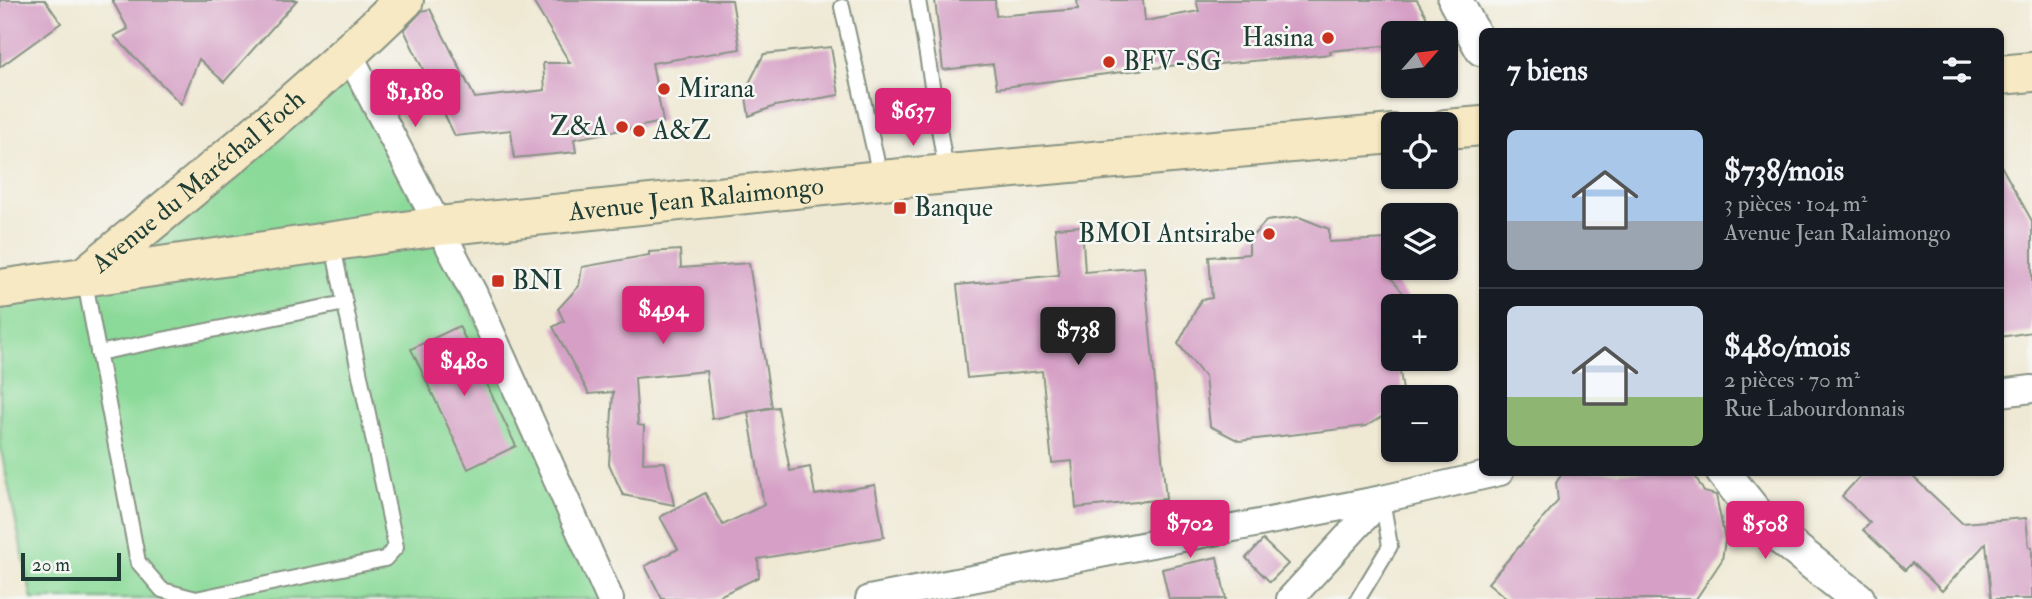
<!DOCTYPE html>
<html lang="fr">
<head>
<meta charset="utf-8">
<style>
  :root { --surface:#171b24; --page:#20242c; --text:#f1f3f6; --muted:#9ea1a6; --line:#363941; --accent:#db2777 }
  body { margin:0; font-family:"IM FELL Double Pica",serif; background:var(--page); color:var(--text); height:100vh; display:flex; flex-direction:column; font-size:26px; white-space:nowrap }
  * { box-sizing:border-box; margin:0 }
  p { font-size:23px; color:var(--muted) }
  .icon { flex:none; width:38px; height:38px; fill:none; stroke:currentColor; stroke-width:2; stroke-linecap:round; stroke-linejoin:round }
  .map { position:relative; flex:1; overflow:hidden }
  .panel { position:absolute; left:1479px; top:28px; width:525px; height:448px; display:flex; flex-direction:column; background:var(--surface); border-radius:10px; box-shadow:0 2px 5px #0004 }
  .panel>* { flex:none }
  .needle { width:46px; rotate:62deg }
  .buttons { position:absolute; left:1381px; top:21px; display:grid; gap:14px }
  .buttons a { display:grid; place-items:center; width:77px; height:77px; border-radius:10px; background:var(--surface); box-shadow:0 2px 5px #0004; font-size:35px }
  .scale { position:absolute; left:21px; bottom:18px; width:100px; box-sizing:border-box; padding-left:7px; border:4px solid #1f3d34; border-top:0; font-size:19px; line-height:24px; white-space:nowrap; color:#1f3d34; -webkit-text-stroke:5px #f6f6f2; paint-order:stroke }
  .price { position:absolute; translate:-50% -60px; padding:0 16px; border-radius:7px; background:var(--accent); color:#fff; font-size:23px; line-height:46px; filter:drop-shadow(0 2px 4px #0008) }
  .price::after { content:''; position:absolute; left:50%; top:42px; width:21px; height:16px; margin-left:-10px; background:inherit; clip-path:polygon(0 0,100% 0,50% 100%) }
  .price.selected { background:#222; color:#fff }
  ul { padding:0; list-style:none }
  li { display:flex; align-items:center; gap:21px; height:175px; padding:0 28px }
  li+li { border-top:2px solid var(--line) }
  li span { display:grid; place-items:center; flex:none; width:196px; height:140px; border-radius:10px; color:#555 }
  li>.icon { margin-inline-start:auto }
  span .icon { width:84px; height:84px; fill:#fffc; stroke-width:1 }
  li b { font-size:30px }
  h2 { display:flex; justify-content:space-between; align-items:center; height:84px; padding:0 28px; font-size:30px }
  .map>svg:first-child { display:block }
  .green { fill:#8bda99; stroke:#558c66; stroke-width:2 }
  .building { fill:#d6a0c6 }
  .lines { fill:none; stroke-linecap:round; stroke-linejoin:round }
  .service-casing { stroke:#879384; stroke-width:18 }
  .minor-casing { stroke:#879384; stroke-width:30 }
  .tertiary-casing { stroke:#879384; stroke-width:37 }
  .secondary-casing { stroke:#879384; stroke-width:42 }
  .service { stroke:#fff; stroke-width:14 }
  .minor { stroke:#fff; stroke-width:26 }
  .tertiary { stroke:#fff; stroke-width:33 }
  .secondary { stroke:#f7e9c3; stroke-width:38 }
  .poi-dot { fill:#c8321e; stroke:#f6f6f2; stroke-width:2.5 }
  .labels { text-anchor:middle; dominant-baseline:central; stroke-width:5; stroke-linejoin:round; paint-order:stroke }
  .poi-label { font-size:26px; fill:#1f3d34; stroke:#f6f6f2; text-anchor:start }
  .street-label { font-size:26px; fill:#1f3d34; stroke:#f6f6f2 }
</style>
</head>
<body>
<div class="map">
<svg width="2032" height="599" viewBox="0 0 2032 599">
  <rect width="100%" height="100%" fill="#f6f6f2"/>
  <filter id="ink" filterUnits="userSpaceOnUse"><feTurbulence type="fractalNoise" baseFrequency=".0143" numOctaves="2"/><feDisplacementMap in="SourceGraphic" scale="14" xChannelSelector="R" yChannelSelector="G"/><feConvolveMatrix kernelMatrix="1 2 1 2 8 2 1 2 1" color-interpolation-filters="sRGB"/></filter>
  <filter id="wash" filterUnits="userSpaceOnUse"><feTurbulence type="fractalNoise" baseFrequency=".00686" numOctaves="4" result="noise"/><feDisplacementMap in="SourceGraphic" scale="28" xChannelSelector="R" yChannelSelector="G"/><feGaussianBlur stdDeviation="1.57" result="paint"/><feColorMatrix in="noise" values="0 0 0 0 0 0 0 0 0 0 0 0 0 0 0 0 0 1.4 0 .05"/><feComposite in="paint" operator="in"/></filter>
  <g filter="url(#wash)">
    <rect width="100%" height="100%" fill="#efe9d4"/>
    <polygon class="green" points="349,54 609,599 32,599 0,446 0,289 84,277"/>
    <g id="blocks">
      <g class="building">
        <polygon points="0,0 45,0 61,23 0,67"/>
        <polygon points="112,0 297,0 224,82 199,59 181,104 114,36 128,29"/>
        <polygon points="532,0 732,0 740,49 652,63 663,122 574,139 576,152 514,158 511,130 455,136 404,30 422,11 430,9 475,98 545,90 543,63 570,63"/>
        <polygon points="935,0 995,0 996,16 1078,9 1077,0 1143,0 1145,21 1199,11 1196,0 1417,0 1426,16 1426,33 1393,33 1393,45 1330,51 1331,54 1209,65 1209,61 997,88 993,64 943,70"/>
        <polygon points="831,47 839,95 775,106 749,116 745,91 764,54"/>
        <polygon points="2000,164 2032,221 2032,332 2000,337"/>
        <polygon points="1299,217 1329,229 1329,242 1387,239 1390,276 1413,306 1393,306 1393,359 1398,359 1404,397 1393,397 1393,410 1366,426 1239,441 1210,426 1205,377 1178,344 1201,300 1212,298 1209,257 1249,254 1249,240 1266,221"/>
        <polygon points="1082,226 1085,272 1144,267 1166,499 1076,508 1072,461 1052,463 1042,371 967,378 957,285 1059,275 1055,228"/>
        <polygon points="680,250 681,268 749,263 772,407 712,419 706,371 635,378 638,425 644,426 643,463 665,462 674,505 623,495 609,464 613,392 589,394 553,327 564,321 558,309 579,286 582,267 649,255 649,252"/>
        <polygon points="459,326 516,446 468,469 411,349"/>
        <polygon points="778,407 790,471 810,467 815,495 875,485 884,537 758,559 759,577 713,599 662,599 645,566 678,549 660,517 705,493 723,525 764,505 748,412"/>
        <polygon points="1563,472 1693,472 1704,492 1716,495 1725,540 1722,560 1696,599 1507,599 1488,583 1558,501 1556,483"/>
        <polygon points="1864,472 1908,472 1962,523 2026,518 2029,547 2032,547 2032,599 1991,599 1986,543 1942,591 1912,563 1905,570 1863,530 1870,523 1842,496"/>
        <polygon points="1263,540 1288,564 1270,582 1246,558"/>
        <polygon points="1217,557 1226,599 1169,599 1162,569"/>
      </g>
    </g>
  </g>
  <g filter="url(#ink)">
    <use href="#blocks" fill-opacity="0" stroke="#879384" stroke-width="2"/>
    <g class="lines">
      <defs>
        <g id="service">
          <polyline points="918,0 946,171"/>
          <polyline points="842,7 881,180"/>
          <polyline points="84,277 138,562 162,590 196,599 385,559 396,547 332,242"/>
          <polyline points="98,353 345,303"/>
          <polyline points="1358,599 1390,546 1382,499"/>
        </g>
        <g id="minor">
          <polyline points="349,54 474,294 610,599"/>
          <polyline points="2000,393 2032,389"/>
          <polyline points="869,599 1382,499 1500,472"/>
          <polyline points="1290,599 1382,499"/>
        </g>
        <g id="tertiary">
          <polyline points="1455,0 1482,49"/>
          <polyline points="1723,472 1767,527 1858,599"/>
        </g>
        <g id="secondary">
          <polyline points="2000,75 2032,72"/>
          <polyline points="1446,129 1482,126"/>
          <path id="s1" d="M84,277C193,187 303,99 404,0"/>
          <path id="s2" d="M0,289L439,226L881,180L1393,134"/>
        </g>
      </defs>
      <use href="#service" class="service-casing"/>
      <use href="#minor" class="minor-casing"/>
      <use href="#tertiary" class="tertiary-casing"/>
      <use href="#secondary" class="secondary-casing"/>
      <use href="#service" class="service"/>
      <use href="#minor" class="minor"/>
      <use href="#tertiary" class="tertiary"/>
      <use href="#secondary" class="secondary"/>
    </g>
  </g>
  <g class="poi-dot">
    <circle cx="1328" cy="38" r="7"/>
    <circle cx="1109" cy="62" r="7"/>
    <circle cx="664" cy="89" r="7"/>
    <circle cx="622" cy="127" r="7"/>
    <circle cx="639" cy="131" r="7"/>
    <rect x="893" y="201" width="14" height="14" rx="3.5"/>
    <circle cx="1269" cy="234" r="7"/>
    <rect x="491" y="274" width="14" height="14" rx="3.5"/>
  </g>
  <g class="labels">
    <g class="poi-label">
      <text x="1314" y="38" text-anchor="end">Hasina</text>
      <text x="1123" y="62">BFV-SG</text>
      <text x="678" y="89">Mirana</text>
      <text x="608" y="127" text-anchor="end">Z&amp;A</text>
      <text x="653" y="131">A&amp;Z</text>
      <text x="914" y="208">Banque</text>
      <text x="1255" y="234" text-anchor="end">BMOI Antsirabe</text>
      <text x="512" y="281">BNI</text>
    </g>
    <g class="street-label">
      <text stroke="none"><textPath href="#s1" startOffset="149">Avenue du Maréchal Foch</textPath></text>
      <text stroke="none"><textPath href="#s2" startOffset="702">Avenue Jean Ralaimongo</textPath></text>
    </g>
  </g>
</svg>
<div class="buttons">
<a><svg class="needle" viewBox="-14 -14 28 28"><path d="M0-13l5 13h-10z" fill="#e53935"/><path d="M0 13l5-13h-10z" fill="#9ea1a6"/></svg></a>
<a><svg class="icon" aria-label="locate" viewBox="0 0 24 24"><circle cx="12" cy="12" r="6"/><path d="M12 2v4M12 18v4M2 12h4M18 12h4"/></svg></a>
<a><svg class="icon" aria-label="layers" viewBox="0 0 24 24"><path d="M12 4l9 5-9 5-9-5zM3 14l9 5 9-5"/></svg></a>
<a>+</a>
<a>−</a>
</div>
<div class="scale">20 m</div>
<b class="price" style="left:415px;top:129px">$1,180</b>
<b class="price" style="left:913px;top:148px">$637</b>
<b class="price" style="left:663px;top:346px">$494</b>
<b class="price selected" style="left:1078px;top:367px">$738</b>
<b class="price" style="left:464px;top:398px">$480</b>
<b class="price" style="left:1190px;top:560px">$702</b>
<b class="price" style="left:1765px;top:561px">$508</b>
<section class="panel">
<h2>7 biens<svg class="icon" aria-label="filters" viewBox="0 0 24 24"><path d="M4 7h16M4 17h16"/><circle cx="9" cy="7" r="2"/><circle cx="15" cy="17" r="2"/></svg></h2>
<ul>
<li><span style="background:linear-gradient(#a9c7e8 65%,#9aa5b1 0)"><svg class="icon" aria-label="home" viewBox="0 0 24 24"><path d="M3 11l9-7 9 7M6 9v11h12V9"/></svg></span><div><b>$738/mois</b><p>3 pièces · 104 m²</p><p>Avenue Jean Ralaimongo</p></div></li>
<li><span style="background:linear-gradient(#c9d6e8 65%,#8fb573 0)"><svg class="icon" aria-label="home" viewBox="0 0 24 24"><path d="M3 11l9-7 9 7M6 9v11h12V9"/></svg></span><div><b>$480/mois</b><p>2 pièces · 70 m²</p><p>Rue Labourdonnais</p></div></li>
</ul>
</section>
</div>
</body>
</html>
